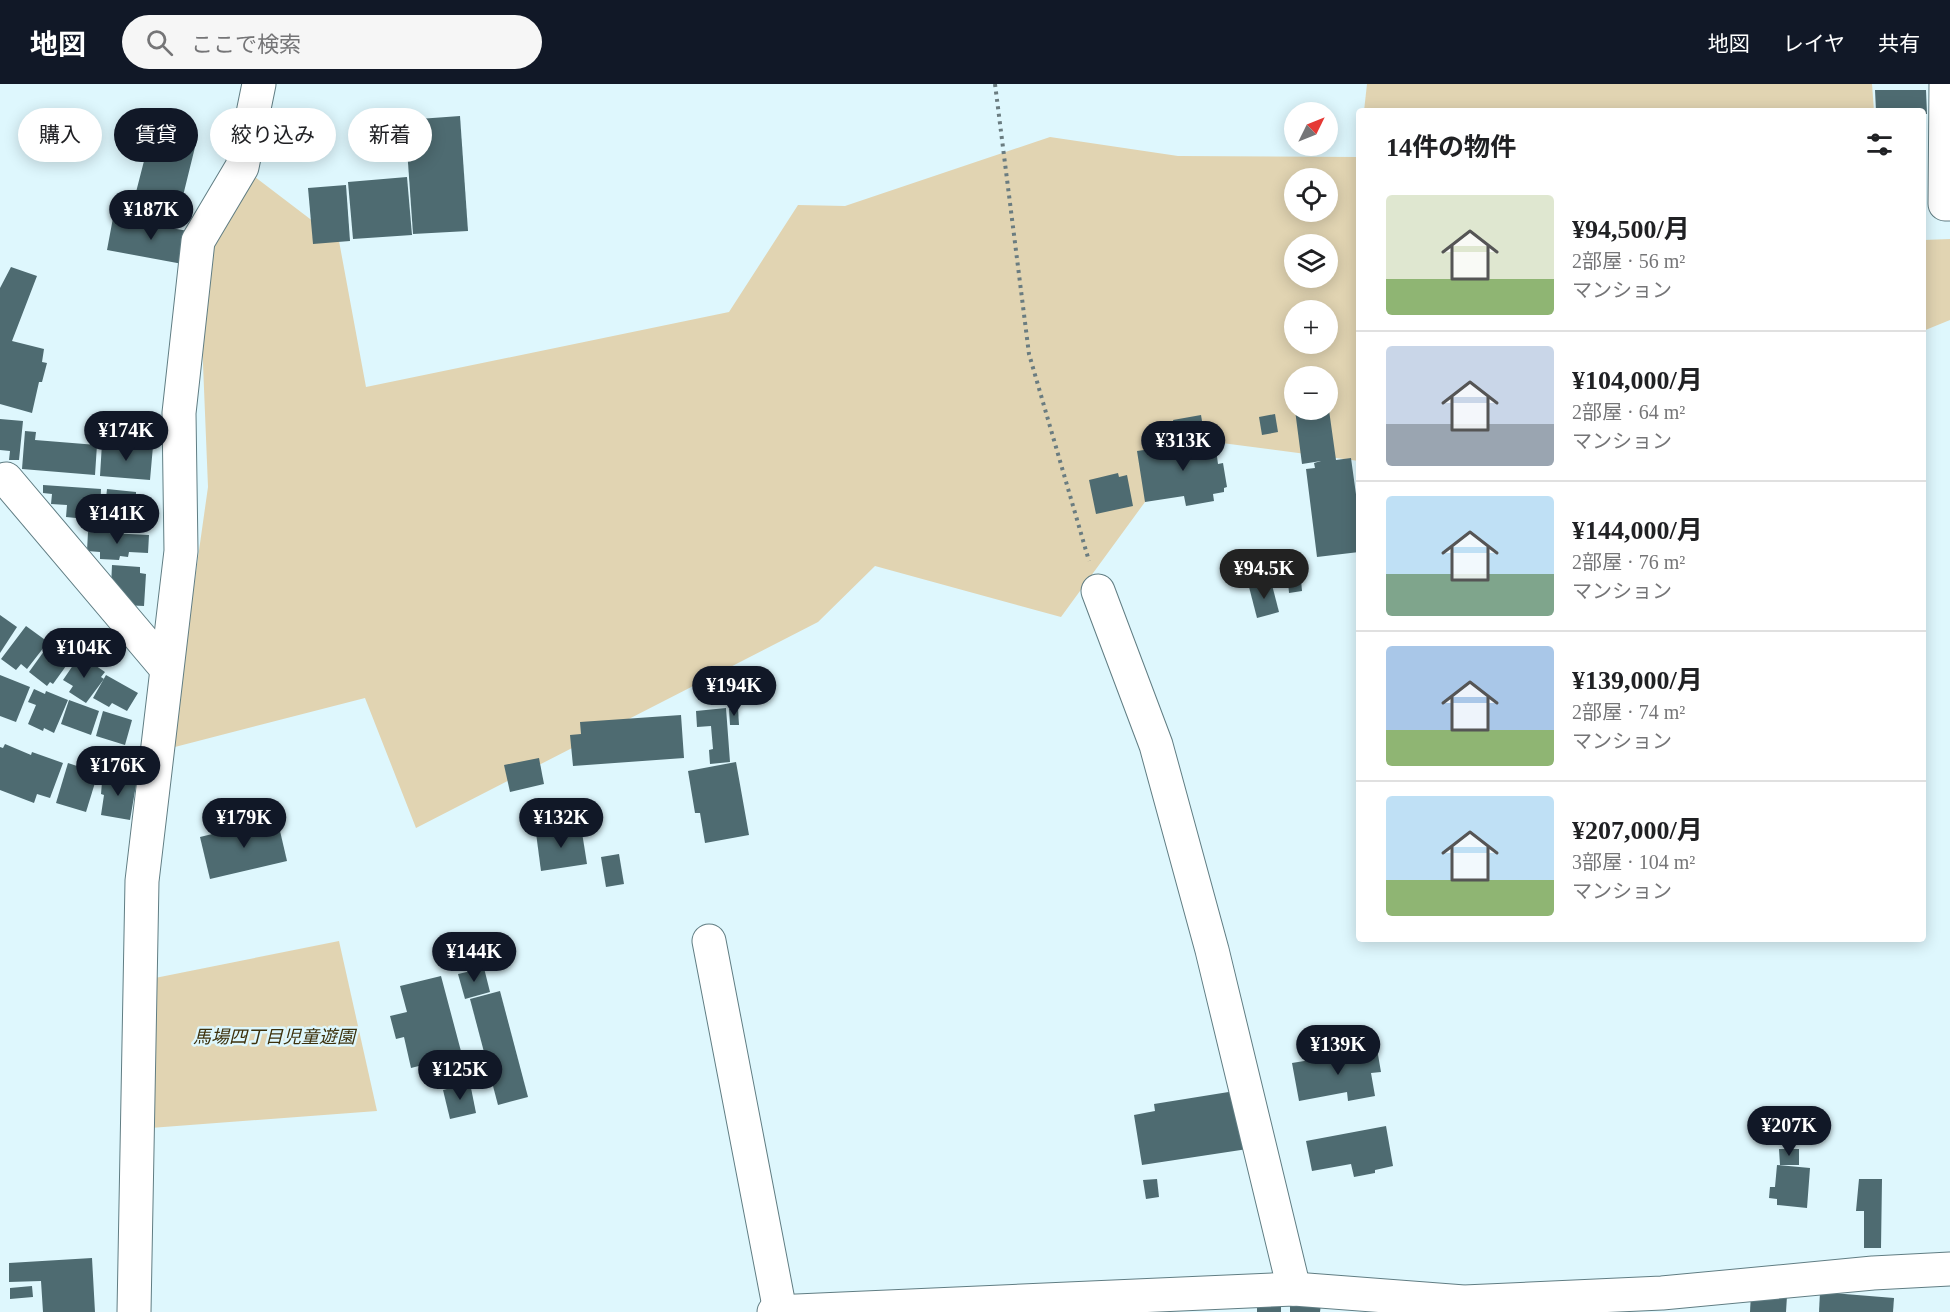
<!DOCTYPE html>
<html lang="ja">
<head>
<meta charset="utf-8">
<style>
  :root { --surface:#fff; --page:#f6f6f6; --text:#202124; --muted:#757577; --line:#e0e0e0; --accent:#111827 }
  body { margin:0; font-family:"Times New Roman","Noto Sans JP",serif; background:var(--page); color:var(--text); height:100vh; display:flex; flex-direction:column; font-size:22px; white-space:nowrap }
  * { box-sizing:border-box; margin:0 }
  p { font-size:20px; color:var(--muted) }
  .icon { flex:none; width:33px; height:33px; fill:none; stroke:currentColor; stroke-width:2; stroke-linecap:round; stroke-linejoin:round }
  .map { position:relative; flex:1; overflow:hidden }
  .details { position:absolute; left:1356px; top:24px; width:570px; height:834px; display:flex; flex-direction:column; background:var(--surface); border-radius:6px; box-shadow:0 3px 15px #0003 }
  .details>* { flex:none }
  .banner { position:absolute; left:18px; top:24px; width:570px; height:54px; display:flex; gap:12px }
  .needle { width:39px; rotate:47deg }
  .tools { position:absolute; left:1284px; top:18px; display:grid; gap:12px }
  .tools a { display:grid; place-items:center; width:54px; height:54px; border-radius:50%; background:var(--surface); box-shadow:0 3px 15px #0003; font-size:30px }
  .price { position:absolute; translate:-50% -51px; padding:0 14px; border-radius:21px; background:var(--accent); color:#fff; font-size:20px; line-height:39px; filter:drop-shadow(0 2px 3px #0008) }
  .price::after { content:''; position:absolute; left:50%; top:36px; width:18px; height:14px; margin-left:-9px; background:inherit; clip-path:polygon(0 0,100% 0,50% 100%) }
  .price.current { background:#222; color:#fff }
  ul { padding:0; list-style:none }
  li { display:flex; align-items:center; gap:18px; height:150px; padding:0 30px }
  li+li { border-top:2px solid var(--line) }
  li span { display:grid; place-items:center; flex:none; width:168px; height:120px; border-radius:6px; color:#555 }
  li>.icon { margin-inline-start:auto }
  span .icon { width:72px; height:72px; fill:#fffc; stroke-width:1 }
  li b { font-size:26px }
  h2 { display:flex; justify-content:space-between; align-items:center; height:72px; padding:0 30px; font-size:26px }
  .tag { padding:0 21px; border-radius:27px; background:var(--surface); box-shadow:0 3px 15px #0003; font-size:21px; line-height:54px }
  .tag.current { background:var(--accent); color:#fff }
  header { display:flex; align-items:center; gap:36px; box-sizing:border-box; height:84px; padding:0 30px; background:var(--accent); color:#fff }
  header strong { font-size:28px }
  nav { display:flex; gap:33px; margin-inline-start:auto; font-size:21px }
  .search { width:420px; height:54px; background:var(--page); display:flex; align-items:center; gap:15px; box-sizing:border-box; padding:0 21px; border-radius:33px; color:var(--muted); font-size:22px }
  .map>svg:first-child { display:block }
  .green { fill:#e1d4b2; fill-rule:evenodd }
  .building { fill:#4e6b71 }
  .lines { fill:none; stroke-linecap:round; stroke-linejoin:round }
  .minor-casing { stroke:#607d83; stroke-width:35 }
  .path { stroke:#6a7c80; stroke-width:4; stroke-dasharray:3 4.5; stroke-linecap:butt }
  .minor { stroke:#fff; stroke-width:33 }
  .labels { text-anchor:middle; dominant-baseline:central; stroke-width:5; stroke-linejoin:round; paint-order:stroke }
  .park-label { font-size:18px; font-style:italic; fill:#3c300b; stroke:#def7fd }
</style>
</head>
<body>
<header>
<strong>地図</strong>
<div class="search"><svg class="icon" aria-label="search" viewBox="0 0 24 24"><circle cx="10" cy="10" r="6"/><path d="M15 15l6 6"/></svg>ここで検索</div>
<nav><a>地図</a><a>レイヤ</a><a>共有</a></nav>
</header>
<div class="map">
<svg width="1950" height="1228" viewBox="0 0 1950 1228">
  <rect width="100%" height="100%" fill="#def7fd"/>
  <g class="green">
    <polygon points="1367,0 1872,0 1874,27 1364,27"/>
    <path d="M1050,53L1178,72L1359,73V377L1191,355L1061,533L875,482L818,538L416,744L365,614L171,664L208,403L198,157L242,83L339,157L366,303L729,228L798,121L845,122ZM1294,94H1328V128H1294ZM1294,160H1328V194H1294ZM1294,226H1328V260H1294ZM1294,292H1328V326H1294Z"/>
    <polygon points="1950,155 1950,236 1923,247 1923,156"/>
    <polygon points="339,857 377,1027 137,1045 140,897"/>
  </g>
  <g class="building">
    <polygon points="1875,6 1926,6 1927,30 1923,30 1923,27 1876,27"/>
    <polygon points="460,32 468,147 413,150 405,36"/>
    <polygon points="154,40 198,51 180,124 135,112 144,77 135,75 140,58 149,61"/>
    <polygon points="407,93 412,151 353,155 348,98"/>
    <polygon points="346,101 350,157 313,160 308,104"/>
    <polygon points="113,134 194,148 188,181 107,166"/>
    <polygon points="11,183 37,192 12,257 44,265 42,278 47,279 42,298 39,298 32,329 0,320 0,204"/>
    <polygon points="1295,326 1329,326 1336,376 1351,374 1359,432 1359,468 1317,473 1306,385 1315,384 1314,379 1321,377 1302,380"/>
    <polygon points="1275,330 1278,348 1262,351 1259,333"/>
    <polygon points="1201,331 1204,349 1177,354 1173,336"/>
    <polygon points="0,335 23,337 19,376 9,376 10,367 0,366"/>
    <polygon points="25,347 36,348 35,356 97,361 95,391 22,385"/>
    <polygon points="1214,351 1218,380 1223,379 1227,403 1224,404 1224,408 1213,410 1214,417 1186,422 1184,412 1145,418 1137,367 1193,359 1192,355"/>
    <polygon points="102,359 142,363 143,361 153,362 150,396 100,392"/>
    <polygon points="1118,389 1119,393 1127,391 1133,422 1096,430 1089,396"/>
    <polygon points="43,401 101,405 100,429 86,428 86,435 66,433 67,421 51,420 52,410 43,409"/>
    <polygon points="107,405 136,408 136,415 151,416 149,438 104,434"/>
    <polygon points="88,448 149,451 148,469 129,468 128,473 120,472 119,476 100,475 100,468 87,467"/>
    <polygon points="112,481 140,483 140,489 146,490 144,522 122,521 111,503"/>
    <polygon points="1300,485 1302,507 1289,509 1287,487"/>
    <polygon points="1271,497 1279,528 1257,534 1249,503"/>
    <polygon points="0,531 17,543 0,569"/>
    <polygon points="26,542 48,558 27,585 21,580 16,586 1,575"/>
    <polygon points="52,556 74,571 53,600 50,598 47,602 29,588"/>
    <polygon points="80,571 105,588 101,593 104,595 86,619 69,608 73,602 63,596"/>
    <polygon points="0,591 30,603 16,638 0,632"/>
    <polygon points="106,591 138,609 127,627 112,619 109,623 93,614"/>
    <polygon points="34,605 45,610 46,607 68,616 54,649 44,644 43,647 28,640 36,621 28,618"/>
    <polygon points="69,616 99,627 91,651 61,640"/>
    <polygon points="726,624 730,678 710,680 709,666 713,665 711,642 697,643 696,627"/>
    <polygon points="738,624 739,641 730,641 729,625"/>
    <polygon points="103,627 132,636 125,661 96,652"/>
    <polygon points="681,631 684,674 573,682 570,651 581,650 580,638"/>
    <polygon points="5,660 31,671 32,668 63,679 50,714 37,710 34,719 0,706 0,663 3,664"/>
    <polygon points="539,674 544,700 510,708 504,681"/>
    <polygon points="736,678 749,751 705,759 700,729 695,729 688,687"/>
    <polygon points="68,679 98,689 86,728 56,719"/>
    <polygon points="112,689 130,692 129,699 136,701 130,736 101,731 104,711 101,710 102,698 111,699"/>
    <polygon points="277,734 287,777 210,795 200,753"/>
    <polygon points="581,742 587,780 541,787 536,749"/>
    <polygon points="619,770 624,800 606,803 601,773"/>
    <polygon points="484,884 490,908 465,915 458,890"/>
    <polygon points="441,892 462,971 411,984 404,953 396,955 390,932 407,928 400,902"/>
    <polygon points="500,907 528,1013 498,1021 470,915"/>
    <polygon points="1377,965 1381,988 1371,989 1375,1012 1348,1017 1347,1008 1299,1017 1292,979"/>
    <polygon points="466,977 470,996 456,999 452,980"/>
    <polygon points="470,999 476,1029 450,1035 443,1006"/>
    <polygon points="1241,1006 1254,1064 1142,1081 1134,1031 1155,1027 1154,1020"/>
    <polygon points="1386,1042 1393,1082 1375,1086 1375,1089 1354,1093 1351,1080 1312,1087 1306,1057"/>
    <polygon points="1779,1065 1799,1065 1799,1081 1780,1081"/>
    <polygon points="1777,1081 1810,1084 1807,1124 1777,1121 1777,1115 1769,1114 1770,1103 1775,1103"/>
    <polygon points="1157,1095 1159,1113 1146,1115 1143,1096"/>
    <polygon points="1859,1095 1882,1095 1881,1164 1864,1164 1864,1127 1856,1127"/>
    <polygon points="92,1174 95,1228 43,1228 41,1197 9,1198 9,1179"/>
    <polygon points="32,1202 33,1213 10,1215 10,1204"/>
    <polygon points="1820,1208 1894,1214 1893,1228 1819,1228"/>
    <polygon points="1751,1209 1787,1212 1786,1228 1750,1228"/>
    <rect x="1257" y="1218" width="24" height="10"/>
    <polygon points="1290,1220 1321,1220 1320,1228 1290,1228"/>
  </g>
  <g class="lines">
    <defs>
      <g id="minor">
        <polyline points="1946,0 1945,120 1950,120"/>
        <polyline points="6,395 166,584"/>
        <polyline points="1098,507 1156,661 1212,866 1294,1205"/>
        <polyline points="709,857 780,1227"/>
        <polyline points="134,1228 142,797 181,467 179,329 198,157 242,83 259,0"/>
        <polyline points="774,1228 1294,1205 1464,1218 1662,1209 1873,1189 1950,1185"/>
      </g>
    </defs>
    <use href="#minor" class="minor-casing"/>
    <polyline class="path" points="995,0 1029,270 1089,477"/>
    <use href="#minor" class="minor"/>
  </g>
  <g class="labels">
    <g class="park-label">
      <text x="274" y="953">馬場四丁目児童遊園</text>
    </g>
  </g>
</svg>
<div class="tools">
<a><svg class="needle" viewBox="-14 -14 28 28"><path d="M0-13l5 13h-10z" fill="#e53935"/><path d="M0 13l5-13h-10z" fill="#757577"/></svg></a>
<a><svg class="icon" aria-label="locate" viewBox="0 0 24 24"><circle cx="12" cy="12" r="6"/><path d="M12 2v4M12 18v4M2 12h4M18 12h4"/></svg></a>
<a><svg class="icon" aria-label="layers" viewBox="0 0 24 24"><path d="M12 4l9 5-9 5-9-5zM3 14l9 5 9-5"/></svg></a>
<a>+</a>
<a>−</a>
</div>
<b class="price" style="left:151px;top:157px">¥187K</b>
<b class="price" style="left:126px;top:378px">¥174K</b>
<b class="price" style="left:1183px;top:388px">¥313K</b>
<b class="price" style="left:117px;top:461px">¥141K</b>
<b class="price current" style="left:1264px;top:516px">¥94.5K</b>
<b class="price" style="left:84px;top:595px">¥104K</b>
<b class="price" style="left:734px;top:633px">¥194K</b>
<b class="price" style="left:118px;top:713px">¥176K</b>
<b class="price" style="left:244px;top:765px">¥179K</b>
<b class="price" style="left:561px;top:765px">¥132K</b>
<b class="price" style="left:474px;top:899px">¥144K</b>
<b class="price" style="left:1338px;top:992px">¥139K</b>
<b class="price" style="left:460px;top:1017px">¥125K</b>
<b class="price" style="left:1789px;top:1073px">¥207K</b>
<div class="banner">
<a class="tag">購入</a>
<a class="tag current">賃貸</a>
<a class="tag">絞り込み</a>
<a class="tag">新着</a>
</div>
<section class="details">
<h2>14件の物件<svg class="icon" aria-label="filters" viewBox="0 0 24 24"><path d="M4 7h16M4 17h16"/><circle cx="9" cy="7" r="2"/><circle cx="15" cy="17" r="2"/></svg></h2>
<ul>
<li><span style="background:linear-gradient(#dfe7d0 70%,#8fb573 0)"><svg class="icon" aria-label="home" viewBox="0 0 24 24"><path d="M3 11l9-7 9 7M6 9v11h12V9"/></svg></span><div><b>¥94,500/月</b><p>2部屋 · 56 m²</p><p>マンション</p></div></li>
<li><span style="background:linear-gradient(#c9d6e8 65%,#9aa5b1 0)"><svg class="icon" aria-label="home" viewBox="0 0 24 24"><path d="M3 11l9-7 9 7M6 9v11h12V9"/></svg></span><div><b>¥104,000/月</b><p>2部屋 · 64 m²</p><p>マンション</p></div></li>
<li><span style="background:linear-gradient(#bfe0f5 65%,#7fa58c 0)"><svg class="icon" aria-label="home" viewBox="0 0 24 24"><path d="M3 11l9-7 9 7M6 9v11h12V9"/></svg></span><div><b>¥144,000/月</b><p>2部屋 · 76 m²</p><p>マンション</p></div></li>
<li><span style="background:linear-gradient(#a9c7e8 70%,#8fb573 0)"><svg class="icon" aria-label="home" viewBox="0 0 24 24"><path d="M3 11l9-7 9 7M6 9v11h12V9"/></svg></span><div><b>¥139,000/月</b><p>2部屋 · 74 m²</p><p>マンション</p></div></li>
<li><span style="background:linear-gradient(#bfe0f5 70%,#8fb573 0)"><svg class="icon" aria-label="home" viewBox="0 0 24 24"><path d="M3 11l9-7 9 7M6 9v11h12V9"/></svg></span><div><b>¥207,000/月</b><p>3部屋 · 104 m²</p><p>マンション</p></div></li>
</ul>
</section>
</div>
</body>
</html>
